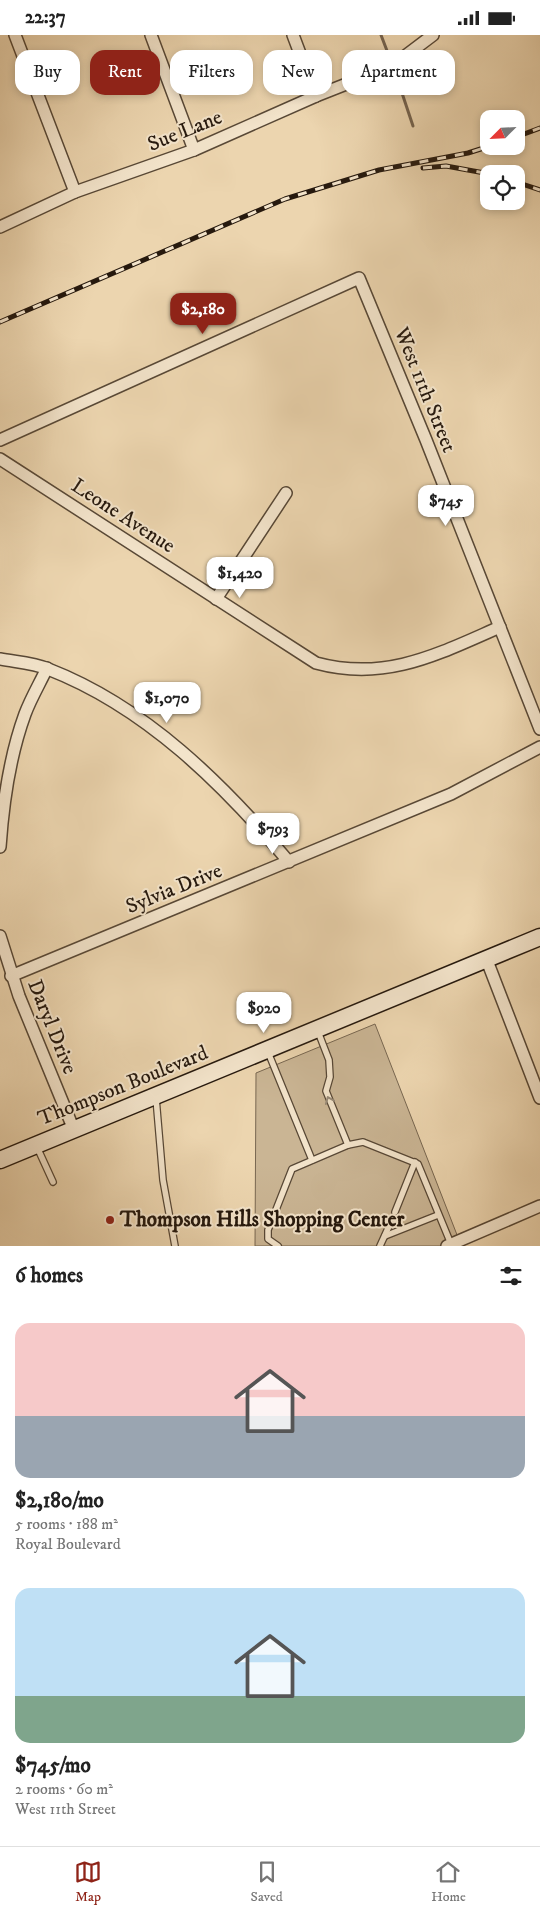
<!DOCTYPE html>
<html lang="en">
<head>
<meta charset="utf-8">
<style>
  :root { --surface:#fff; --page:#f2f2f2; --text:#222; --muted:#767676; --line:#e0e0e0; --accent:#8f2418 }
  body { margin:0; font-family:"IM FELL DW Pica",serif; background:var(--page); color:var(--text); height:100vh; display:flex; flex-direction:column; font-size:19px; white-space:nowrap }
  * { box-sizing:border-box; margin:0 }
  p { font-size:16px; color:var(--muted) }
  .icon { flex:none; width:28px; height:28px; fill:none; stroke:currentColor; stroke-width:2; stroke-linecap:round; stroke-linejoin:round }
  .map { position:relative; height:1211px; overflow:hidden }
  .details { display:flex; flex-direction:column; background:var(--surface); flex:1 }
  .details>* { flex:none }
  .banner { position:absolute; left:15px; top:15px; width:510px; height:45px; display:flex; gap:10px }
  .needle { width:32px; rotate:246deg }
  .tools { position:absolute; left:480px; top:75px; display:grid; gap:10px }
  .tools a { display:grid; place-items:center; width:45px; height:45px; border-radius:10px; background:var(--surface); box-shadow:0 2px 8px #0003; font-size:25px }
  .price { position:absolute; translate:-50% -42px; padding:0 11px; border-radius:10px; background:#fff; color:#222; font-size:16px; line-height:32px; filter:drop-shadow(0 1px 2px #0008) }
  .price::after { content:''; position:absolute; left:50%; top:30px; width:15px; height:11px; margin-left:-8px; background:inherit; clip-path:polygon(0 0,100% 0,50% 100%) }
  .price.active { background:var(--accent); color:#fff }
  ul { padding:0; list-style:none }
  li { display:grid; align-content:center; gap:10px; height:265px; padding:0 15px }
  li span { display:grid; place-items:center; height:155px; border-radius:15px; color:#555 }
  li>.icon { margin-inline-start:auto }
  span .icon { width:90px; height:90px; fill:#fffc; stroke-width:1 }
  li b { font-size:21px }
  h2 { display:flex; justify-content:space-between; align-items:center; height:60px; padding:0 15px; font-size:21px }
  .chip { padding:0 18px; border-radius:15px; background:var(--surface); box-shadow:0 2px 8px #0003; font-size:18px; line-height:45px }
  .chip.active { background:var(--accent); color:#fff }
  .status { display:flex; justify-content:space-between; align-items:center; height:35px; padding:0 25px; background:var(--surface); direction:ltr }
  .status svg { height:14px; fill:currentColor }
  .dock { display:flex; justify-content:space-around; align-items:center; height:70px; border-top:1px solid var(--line); background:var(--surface); font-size:14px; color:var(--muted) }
  .dock a { display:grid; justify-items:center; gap:2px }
  .dock .active { color:var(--accent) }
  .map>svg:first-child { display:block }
  .green { fill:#cab594; stroke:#786751 }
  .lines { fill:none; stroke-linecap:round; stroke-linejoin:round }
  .stream { stroke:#75634e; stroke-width:3 }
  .lane-casing { stroke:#584836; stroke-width:8 }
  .street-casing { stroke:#584836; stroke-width:14 }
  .secondary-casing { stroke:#26190e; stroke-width:19 }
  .lane { stroke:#f3e4cb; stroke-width:5.5 }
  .street { stroke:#f3e4cb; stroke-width:11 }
  .secondary { stroke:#f3e4cb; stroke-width:16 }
  .rail-casing { stroke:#26190e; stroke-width:5 }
  .rail { stroke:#f3e4cb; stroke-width:3; stroke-dasharray:9; stroke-linecap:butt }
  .oneway { stroke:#978976 }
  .poi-dot { fill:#8f2418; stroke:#f3e4cb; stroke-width:2 }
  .labels { text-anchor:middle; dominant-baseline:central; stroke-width:4; stroke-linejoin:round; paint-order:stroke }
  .street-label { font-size:21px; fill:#26190e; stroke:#f3e4cb }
  .poi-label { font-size:21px; font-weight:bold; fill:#26190e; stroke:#f3e4cb; text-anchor:start }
</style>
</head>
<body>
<div class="status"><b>22:37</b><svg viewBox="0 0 49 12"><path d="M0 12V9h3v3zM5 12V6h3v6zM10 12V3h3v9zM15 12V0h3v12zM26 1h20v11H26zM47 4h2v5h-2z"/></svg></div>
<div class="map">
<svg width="540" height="1211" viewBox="0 0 540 1211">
  <rect width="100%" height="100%" fill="#ecd5af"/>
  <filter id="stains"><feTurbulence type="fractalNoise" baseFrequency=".004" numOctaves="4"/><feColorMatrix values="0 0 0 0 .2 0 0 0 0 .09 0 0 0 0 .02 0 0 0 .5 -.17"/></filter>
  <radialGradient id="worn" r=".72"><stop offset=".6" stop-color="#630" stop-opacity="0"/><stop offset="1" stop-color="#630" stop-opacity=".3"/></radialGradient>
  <polygon class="green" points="375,989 459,1205 443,1211 255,1211 256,1038"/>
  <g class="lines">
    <g class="stream">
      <polyline points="381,0 389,21"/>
      <polyline points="397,43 413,91"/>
    </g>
    <defs>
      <g id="lane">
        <polyline points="317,994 329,1025 330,1042 326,1056 348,1110"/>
        <polyline points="268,1017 312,1125"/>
        <polyline points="156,1063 163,1145 175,1211"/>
        <polyline points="37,1112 53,1147"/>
        <polyline points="395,1177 415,1127"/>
        <polyline points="385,1201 438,1180"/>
        <polyline points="278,1211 268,1204 268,1195 292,1134 348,1110 363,1107 418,1129 451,1209"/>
        <polyline points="380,1211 390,1189"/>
      </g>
      <g id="street">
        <polyline points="15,0 75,157"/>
        <polyline points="151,0 194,115"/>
        <polyline points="293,0 316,61"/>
        <polyline points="0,192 75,157 194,115 316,61 392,31 433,0"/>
        <polyline points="0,405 359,243 426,405 540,694"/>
        <path d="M0,424L316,628C386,647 438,619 500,592"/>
        <polyline points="216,564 286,458"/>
        <path d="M0,624C16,627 34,628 48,634C146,672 223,749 289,827"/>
        <path d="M0,812C3,768 10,720 25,679C31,663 40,648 47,633"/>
        <polyline points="0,901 19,961 74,1095"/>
        <polyline points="486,923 540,1063"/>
        <polyline points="11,941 451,759 540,712"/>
        <polyline points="447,1211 540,1171"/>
      </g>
      <polyline id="secondary" points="0,1125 540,902"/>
    </defs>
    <use href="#lane" class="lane-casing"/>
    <use href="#street" class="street-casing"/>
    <use href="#secondary" class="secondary-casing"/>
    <use href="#lane" class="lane"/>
    <use href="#street" class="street"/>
    <use href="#secondary" class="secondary"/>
    <defs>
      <g id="rail">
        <polyline points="516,102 540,93"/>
        <polyline points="423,133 446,131 490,139"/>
        <polyline points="516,147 540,155"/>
        <polyline points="0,287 285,164 379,135 468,118 490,111"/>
      </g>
    </defs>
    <use href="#rail" class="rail-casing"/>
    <use href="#rail" class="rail"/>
  </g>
  <defs><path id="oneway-chevron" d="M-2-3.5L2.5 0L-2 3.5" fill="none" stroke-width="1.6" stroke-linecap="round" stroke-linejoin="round" transform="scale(1.25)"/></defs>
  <use class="oneway" href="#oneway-chevron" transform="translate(329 1065) rotate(-112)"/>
  <circle class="poi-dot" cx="110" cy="1185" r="5"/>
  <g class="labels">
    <g class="street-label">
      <text transform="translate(185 96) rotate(-22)">Sue Lane</text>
      <text transform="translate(425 355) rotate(68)">West 11th Street</text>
      <text transform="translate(123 481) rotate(33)">Leone Avenue</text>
      <text transform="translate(174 854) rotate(-22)">Sylvia Drive</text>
      <text transform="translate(52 992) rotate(68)">Daryl Drive</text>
      <text transform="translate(123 1051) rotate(-22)">Thompson Boulevard</text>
    </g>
    <g class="poi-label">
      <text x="120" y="1185">Thompson Hills Shopping Center</text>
    </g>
  </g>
  <rect width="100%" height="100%" filter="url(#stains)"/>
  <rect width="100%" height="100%" fill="url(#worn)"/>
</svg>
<div class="tools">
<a><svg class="needle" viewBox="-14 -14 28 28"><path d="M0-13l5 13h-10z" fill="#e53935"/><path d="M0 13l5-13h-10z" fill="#767676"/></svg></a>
<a><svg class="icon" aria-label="locate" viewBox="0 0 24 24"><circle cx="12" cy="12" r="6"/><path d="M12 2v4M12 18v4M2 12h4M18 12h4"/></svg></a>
</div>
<b class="price active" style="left:203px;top:300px">$2,180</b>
<b class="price" style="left:446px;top:492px">$745</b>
<b class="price" style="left:240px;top:564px">$1,420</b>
<b class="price" style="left:167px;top:689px">$1,070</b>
<b class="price" style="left:273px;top:820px">$793</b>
<b class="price" style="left:264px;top:999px">$920</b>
<div class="banner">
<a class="chip">Buy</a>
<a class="chip active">Rent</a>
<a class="chip">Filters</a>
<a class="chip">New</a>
<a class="chip">Apartment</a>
</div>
</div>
<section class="details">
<h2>6 homes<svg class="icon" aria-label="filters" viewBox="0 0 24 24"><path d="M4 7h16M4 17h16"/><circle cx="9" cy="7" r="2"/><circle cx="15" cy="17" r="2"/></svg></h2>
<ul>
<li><span style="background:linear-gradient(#f6c9c9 60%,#9aa5b1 0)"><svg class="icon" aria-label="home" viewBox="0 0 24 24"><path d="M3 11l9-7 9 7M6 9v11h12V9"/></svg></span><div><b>$2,180/mo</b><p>5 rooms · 188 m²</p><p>Royal Boulevard</p></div></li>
<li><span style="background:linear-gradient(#bfe0f5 70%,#7fa58c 0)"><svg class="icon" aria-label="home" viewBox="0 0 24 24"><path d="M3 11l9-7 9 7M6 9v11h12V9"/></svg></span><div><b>$745/mo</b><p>2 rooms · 60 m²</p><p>West 11th Street</p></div></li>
</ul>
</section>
<nav class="dock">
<a class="active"><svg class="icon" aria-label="map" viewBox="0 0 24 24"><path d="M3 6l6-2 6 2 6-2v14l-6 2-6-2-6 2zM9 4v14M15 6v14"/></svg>Map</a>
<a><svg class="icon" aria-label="saved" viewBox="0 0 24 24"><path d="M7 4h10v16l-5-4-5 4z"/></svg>Saved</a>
<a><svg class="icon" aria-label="home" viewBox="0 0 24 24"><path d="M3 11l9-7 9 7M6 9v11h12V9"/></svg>Home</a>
</nav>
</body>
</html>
